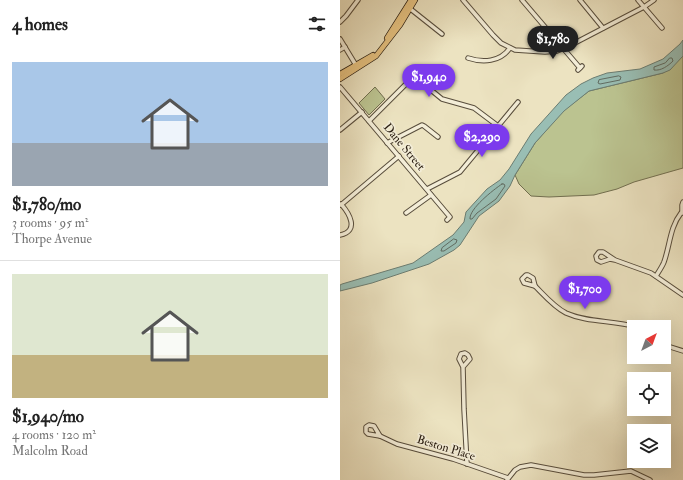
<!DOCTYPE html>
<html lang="en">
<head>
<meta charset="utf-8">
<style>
  :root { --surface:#fff; --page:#f6f6f6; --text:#222; --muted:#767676; --line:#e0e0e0; --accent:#7c3aed }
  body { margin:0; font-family:"IM FELL Double Pica",serif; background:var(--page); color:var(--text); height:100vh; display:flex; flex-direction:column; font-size:15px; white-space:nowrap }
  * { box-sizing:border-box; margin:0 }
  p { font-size:13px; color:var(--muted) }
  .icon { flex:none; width:22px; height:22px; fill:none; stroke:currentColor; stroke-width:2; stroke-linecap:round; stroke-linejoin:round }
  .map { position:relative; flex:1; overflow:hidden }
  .drawer { display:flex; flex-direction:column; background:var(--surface); width:340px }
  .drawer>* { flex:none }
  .needle { width:26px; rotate:41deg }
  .fabs { position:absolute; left:287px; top:320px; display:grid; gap:8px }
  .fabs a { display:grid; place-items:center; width:44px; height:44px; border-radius:0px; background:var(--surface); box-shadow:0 4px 16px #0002; font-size:20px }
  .price { position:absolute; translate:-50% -34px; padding:0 9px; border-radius:14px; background:var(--accent); color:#fff; font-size:13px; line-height:26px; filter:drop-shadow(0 1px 2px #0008) }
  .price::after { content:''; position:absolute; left:50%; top:24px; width:12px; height:9px; margin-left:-6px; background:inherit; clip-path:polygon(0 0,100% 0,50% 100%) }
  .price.selected { background:#222; color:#fff }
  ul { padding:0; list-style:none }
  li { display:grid; align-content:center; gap:8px; height:212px; padding:0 12px }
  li+li { border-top:1px solid var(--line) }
  li span { display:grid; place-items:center; height:124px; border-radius:0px; color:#555 }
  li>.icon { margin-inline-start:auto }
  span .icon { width:72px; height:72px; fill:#fffc; stroke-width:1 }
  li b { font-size:17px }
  h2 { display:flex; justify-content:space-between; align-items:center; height:48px; padding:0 12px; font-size:17px }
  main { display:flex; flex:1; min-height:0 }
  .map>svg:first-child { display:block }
  .green { fill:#bbc390; stroke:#716f50 }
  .water { fill:#99beb4; stroke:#6b7d72 }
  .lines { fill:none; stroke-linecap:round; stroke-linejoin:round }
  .shore { stroke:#606c62; stroke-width:1 }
  .minor-casing { stroke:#584d3c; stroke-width:5.5 }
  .major-casing { stroke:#271b0f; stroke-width:6 }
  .minor { stroke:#f3edd7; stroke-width:3.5 }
  .major { stroke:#e6c280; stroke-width:4.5 }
  .labels { text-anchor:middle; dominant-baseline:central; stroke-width:3.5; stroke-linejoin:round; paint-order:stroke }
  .street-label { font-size:12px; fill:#271b0f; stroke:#f3edd7 }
</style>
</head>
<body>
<main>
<section class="drawer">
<h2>4 homes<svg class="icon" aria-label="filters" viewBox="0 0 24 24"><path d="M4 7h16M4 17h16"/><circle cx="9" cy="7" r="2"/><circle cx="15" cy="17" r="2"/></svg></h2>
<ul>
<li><span style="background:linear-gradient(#a9c7e8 65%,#9aa5b1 0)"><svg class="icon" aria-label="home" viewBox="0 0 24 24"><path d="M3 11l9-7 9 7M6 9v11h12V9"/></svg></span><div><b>$1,780/mo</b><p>3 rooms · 95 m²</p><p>Thorpe Avenue</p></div></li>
<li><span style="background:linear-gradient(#dfe7d0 65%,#c2b280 0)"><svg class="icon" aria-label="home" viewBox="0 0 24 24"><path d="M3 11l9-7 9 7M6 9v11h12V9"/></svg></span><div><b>$1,940/mo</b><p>4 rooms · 120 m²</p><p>Malcolm Road</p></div></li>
</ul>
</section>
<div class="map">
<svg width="343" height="480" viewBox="0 0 343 480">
  <rect width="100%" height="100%" fill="#ece3c1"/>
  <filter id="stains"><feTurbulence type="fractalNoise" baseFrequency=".005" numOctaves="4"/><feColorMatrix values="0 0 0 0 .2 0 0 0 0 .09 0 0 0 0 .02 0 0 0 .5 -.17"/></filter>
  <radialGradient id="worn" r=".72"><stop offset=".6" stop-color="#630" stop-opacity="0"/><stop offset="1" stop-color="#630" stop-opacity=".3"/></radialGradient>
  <g class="green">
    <polygon points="343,56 343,168 294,182 277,189 254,195 209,197 191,196 179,184 175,175 195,143 223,111 249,91 323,73"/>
    <polygon points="35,87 45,99 29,115 19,103"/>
  </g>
  <polygon class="water" points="343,40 343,56 330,70 323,73 249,91 224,111 195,143 175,175 170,186 159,201 139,216 120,245 114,250 89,264 32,283 0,291 0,285 2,284 73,263 113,235 124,222 126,212 147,189 160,180 169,169 191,134 226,95 241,84 253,78 267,73 300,69 323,59 340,44"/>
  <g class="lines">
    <g class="shore">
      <path d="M330,58H332L333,61C328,66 321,71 314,70V67L325,63Z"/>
      <polygon points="279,76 281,77 280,80 260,84 258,83 259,80"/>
      <path d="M162,184H164L165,186L156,199L137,213L132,219H130C129,209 153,190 162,184Z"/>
      <polygon points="114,239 117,240 116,243 104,251 101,251 102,248"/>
    </g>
    <defs>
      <g id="minor">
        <polyline points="123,0 153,35 161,43 175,50 205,52 217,51 229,46 304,7 314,0"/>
        <polyline points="182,0 240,68"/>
        <polyline points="240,0 263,28"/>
        <polyline points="298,0 322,28"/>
        <polyline points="68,7 102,34"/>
        <polyline points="0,22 6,16 18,0"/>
        <polyline points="0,39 17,67"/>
        <polyline points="0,50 5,47"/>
        <path d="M128,58C143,63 160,62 170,48"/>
        <polyline points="238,70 242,66"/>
        <polyline points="79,80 83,70"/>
        <polyline points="0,87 110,217 107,220"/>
        <path d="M29,121L67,83C71,79 75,78 80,81L102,99L134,108L158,126"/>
        <polyline points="0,130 22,112"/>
        <polyline points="47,143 82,125 84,126 98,137"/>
        <polyline points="87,189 120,172 178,102"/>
        <polyline points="1,205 59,156"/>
        <polyline points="66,213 91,195"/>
        <polyline points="342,213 342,205 343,202"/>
        <path d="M0,235C20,231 9,213 1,204"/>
        <polyline points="275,260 270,259 261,262 257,260 256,256 259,252 263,252 275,260 311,273 343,295"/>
        <polygon points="186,275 188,275 193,278 195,286 184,283 182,279"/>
        <path d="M316,276C319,271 322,267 324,262C330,245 330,227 341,213"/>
        <path d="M195,286C204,295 214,307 226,313C248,323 274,320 296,327"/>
        <polyline points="324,345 343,351"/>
        <polyline points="123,367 130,359 128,355 125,353 121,354 119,359 123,367 124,409 127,464"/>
        <polygon points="29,425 34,426 40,436 28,434 26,432 26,427"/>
        <polyline points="40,436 57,444 113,459 168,478"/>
        <polyline points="167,480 175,470 180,467 191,465 244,475 254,475 291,471 310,480"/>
      </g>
      <g id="major">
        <polyline points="47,38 71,0"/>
        <polyline points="0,74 33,55"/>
        <polyline points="0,79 36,56 60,25 75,0"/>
      </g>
    </defs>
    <use href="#minor" class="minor-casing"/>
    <use href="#major" class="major-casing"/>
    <use href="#minor" class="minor"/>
    <use href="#major" class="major"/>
  </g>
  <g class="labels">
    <g class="street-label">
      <text transform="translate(64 147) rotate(50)">Dane Street</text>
      <text transform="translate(106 448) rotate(17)">Beston Place</text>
    </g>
  </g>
  <rect width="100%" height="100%" filter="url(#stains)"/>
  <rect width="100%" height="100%" fill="url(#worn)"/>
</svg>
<div class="fabs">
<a><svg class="needle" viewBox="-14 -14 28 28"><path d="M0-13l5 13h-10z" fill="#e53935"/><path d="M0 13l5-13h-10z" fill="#767676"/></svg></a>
<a><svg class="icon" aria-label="locate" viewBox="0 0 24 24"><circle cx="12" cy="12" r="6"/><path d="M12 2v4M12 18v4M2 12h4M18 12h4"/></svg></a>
<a><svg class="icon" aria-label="layers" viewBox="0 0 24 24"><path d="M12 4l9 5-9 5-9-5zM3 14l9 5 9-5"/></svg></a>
</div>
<b class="price selected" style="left:213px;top:60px">$1,780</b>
<b class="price" style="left:89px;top:98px">$1,940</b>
<b class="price" style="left:142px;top:158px">$2,290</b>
<b class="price" style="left:245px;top:310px">$1,700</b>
</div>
</main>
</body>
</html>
